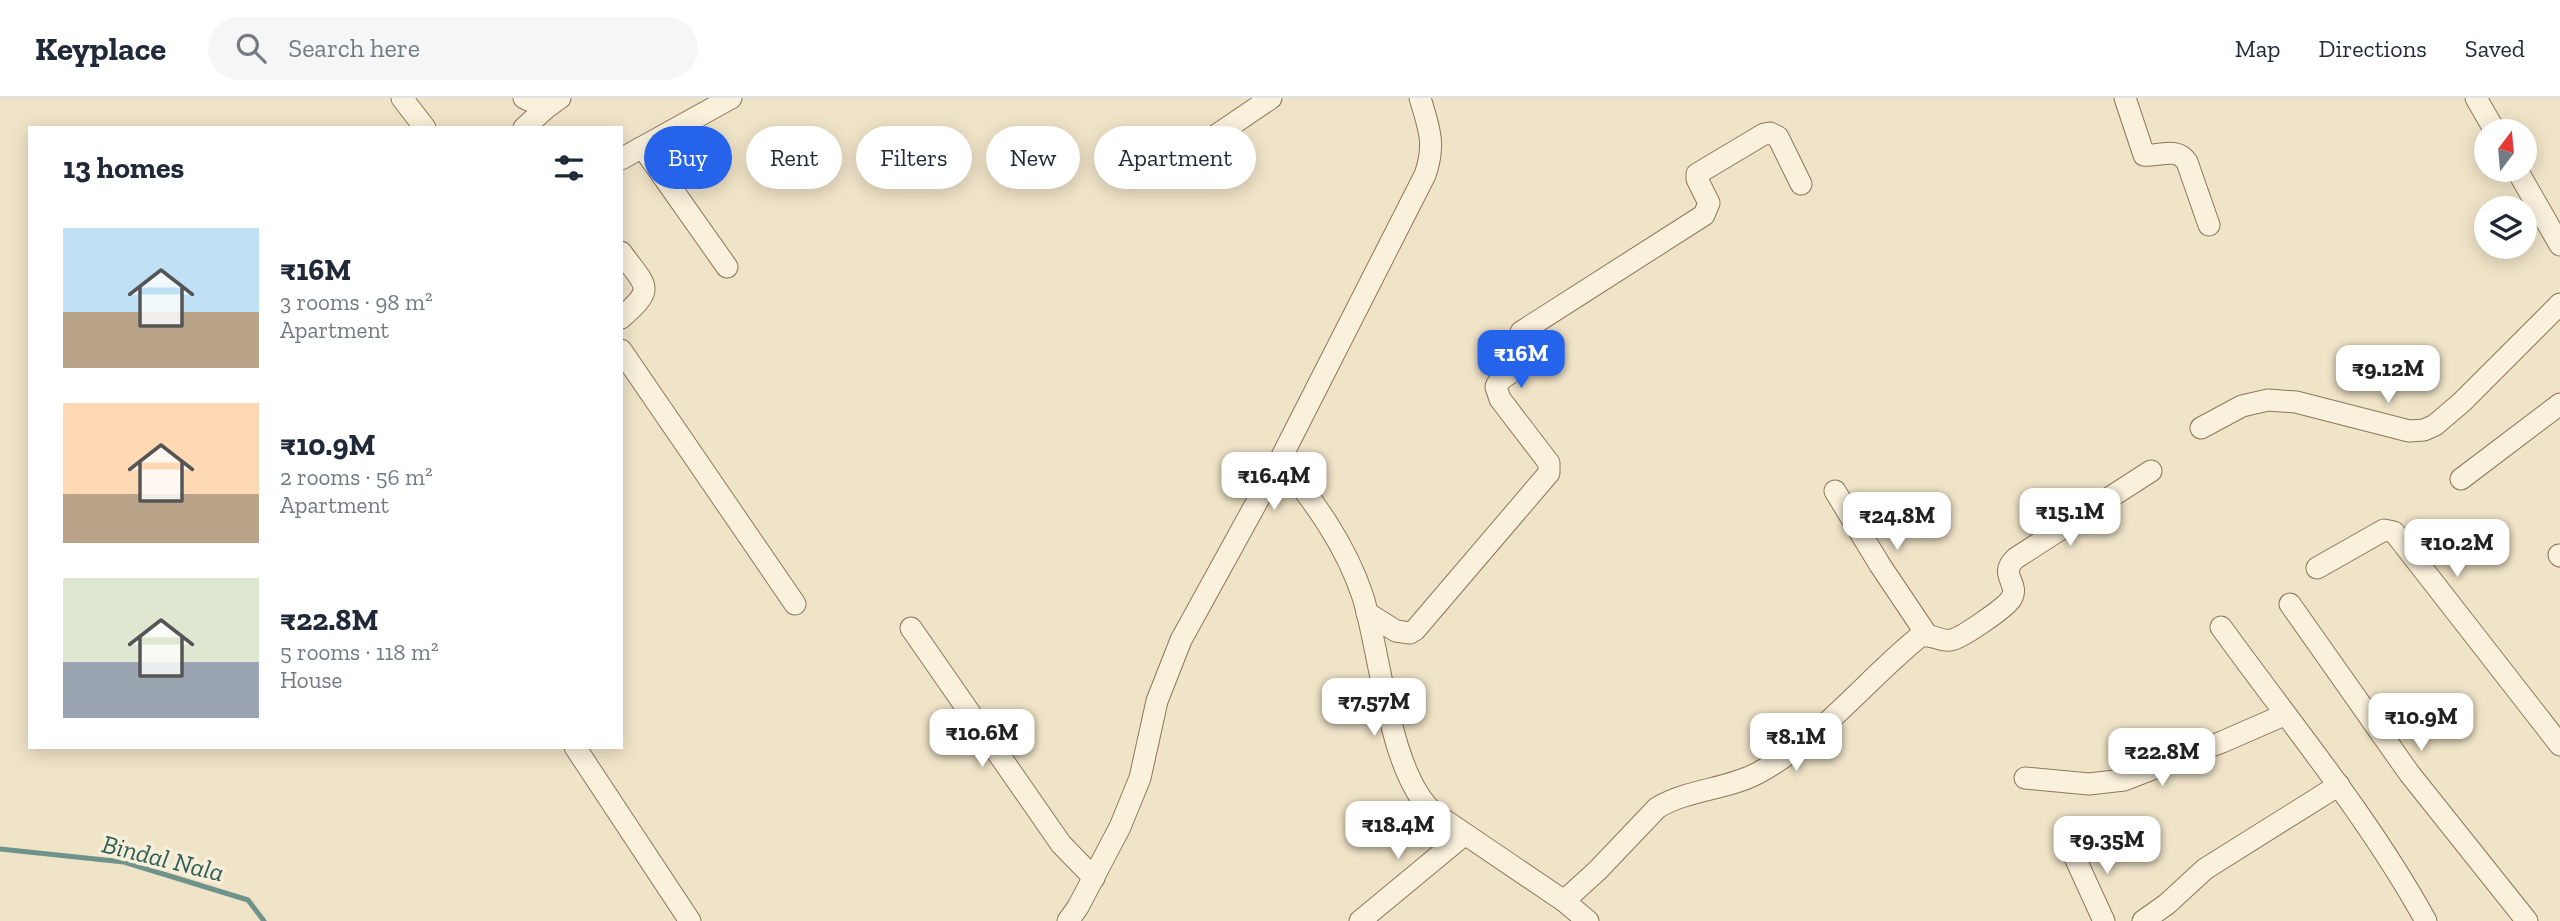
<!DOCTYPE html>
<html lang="en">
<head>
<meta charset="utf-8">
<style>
  :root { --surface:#fff; --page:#f6f6f7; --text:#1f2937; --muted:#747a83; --line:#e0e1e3; --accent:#2563eb }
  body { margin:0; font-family:"Zilla Slab",serif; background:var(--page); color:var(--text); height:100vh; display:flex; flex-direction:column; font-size:26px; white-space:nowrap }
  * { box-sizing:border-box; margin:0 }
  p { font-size:23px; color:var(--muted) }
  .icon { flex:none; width:38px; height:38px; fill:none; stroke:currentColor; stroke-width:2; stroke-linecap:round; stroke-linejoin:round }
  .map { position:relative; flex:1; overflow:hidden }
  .sheet { position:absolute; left:28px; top:28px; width:595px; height:623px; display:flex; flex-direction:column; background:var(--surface); border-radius:0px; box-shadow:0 4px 18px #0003 }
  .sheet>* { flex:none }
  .hud { position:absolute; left:644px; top:28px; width:665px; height:63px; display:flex; gap:14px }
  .needle { width:46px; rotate:16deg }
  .controls { position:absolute; left:2474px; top:21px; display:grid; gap:14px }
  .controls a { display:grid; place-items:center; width:63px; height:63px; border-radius:50%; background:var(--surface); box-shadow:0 4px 18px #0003; font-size:35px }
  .price { position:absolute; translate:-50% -60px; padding:0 16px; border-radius:14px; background:#fff; color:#222; font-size:23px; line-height:46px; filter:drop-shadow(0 2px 4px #0008) }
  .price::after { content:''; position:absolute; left:50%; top:42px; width:21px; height:16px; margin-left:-10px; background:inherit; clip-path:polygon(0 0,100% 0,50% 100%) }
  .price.selected { background:var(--accent); color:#fff }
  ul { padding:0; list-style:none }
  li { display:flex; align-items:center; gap:21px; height:175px; padding:0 35px }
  li span { display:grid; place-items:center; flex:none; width:196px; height:140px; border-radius:0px; color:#555 }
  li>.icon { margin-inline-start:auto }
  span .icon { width:84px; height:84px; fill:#fffc; stroke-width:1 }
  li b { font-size:30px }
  h2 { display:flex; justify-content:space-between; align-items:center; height:84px; padding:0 35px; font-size:30px }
  .pill { padding:0 24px; border-radius:32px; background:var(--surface); box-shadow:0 4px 18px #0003; font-size:24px; line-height:63px }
  .pill.selected { background:var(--accent); color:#fff }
  header { display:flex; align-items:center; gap:42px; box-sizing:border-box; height:98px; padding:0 35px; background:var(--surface); border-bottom:2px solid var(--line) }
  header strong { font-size:33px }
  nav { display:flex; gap:38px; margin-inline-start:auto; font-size:24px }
  .search { width:490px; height:63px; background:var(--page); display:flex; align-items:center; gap:18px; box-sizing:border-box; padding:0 24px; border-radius:38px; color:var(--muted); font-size:26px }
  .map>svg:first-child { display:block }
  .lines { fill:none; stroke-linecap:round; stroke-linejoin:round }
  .stream { stroke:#6f938a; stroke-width:5 }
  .minor-casing { stroke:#8d765c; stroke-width:23 }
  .minor { stroke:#faf1dc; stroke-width:21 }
  .labels { text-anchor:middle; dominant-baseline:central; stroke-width:7; stroke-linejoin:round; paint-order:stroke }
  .water-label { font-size:26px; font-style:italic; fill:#2f5d5a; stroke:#f7eed8 }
</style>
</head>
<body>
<header>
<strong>Keyplace</strong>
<div class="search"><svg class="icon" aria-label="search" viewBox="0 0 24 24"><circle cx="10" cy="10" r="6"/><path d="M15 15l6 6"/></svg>Search here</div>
<nav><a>Map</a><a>Directions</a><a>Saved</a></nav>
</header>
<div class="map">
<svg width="2560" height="823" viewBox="0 0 2560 823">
  <rect width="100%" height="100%" fill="#f0e4c8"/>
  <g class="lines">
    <polyline class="stream" points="0,751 124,764 248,802 264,823"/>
    <defs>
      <g id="minor">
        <polyline points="402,0 425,30"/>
        <polyline points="524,0 546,10 560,0"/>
        <path d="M2125,0L2144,57C2160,59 2176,48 2187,64L2209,127"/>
        <polyline points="2476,0 2495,33"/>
        <polyline points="524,30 546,10"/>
        <polyline points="643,50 727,169"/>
        <polyline points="1196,51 1271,0"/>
        <polyline points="621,61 731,0"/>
        <polyline points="2517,72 2560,147"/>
        <path d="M621,154C646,189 657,189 621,220"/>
        <polyline points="621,252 795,506"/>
        <polyline points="2201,330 2242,308 2268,302 2296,304 2409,333 2424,332 2435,327 2462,304 2560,206"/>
        <path d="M1280,362C1314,403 1346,447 1363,499C1381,557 1389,676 1434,715L1564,803L1588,823"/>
        <polyline points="2461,381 2560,306"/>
        <polyline points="1835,393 1880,467 1927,537"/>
        <polyline points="2559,457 2560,458"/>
        <polyline points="2317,470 2384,432 2394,434 2560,647"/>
        <polyline points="2290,506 2409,675 2527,823"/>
        <path d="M1367,515L1396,533L1410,535L1415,532L1549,375V365L1500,301L1496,289C1500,277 1516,276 1521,264C1524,256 1518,244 1521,234L1704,117L1709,105L1697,81V76L1764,36L1770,35L1778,39L1801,86"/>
        <path d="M2221,529C2291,626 2368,718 2426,823"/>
        <polyline points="911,530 1061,746 1094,780"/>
        <polyline points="575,649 690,823"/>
        <polyline points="2025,680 2089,686 2124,682 2222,644 2284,617"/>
        <polyline points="2071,751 2104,823"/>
        <path d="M1564,803L1598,772L1657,710C1688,691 1726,692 1758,675C1821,641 1865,583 1919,539C1930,534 1939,544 1951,542C1962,540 2005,510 2011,501C2021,485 1997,477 2016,460L2151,373"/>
        <path d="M1068,823L1078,809L1120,729L1140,680L1157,603L1181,542L1280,362L1425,77C1436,46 1429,30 1420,0"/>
        <polyline points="1360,823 1464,737"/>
        <polyline points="2143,823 2167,806 2205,771 2339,687"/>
      </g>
    </defs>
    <use href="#minor" class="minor-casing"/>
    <use href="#minor" class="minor"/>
  </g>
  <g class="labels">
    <g class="water-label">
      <text transform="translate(163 760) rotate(14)">Bindal Nala</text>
    </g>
  </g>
</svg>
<div class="controls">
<a><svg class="needle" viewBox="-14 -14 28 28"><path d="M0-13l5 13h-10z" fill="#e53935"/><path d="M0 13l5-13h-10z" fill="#747a83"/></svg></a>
<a><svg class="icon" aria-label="layers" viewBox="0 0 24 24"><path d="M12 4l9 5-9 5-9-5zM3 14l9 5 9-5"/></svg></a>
</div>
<b class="price selected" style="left:1521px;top:292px">₹16M</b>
<b class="price" style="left:2388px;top:307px">₹9.12M</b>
<b class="price" style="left:1274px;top:414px">₹16.4M</b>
<b class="price" style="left:2070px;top:450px">₹15.1M</b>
<b class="price" style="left:1897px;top:454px">₹24.8M</b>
<b class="price" style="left:2457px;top:481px">₹10.2M</b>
<b class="price" style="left:1374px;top:640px">₹7.57M</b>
<b class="price" style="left:2421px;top:655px">₹10.9M</b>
<b class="price" style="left:982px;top:671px">₹10.6M</b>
<b class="price" style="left:1796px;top:675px">₹8.1M</b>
<b class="price" style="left:2162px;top:690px">₹22.8M</b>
<b class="price" style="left:1398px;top:763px">₹18.4M</b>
<b class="price" style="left:2107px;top:778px">₹9.35M</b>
<div class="hud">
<a class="pill selected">Buy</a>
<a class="pill">Rent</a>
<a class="pill">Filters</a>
<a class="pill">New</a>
<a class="pill">Apartment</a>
</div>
<section class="sheet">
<h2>13 homes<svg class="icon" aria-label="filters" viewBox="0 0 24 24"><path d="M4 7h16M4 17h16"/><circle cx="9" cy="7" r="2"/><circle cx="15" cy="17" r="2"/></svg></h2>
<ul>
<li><span style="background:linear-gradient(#bfe0f5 60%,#b9a48a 0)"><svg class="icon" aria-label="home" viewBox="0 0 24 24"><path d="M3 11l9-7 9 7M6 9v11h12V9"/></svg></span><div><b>₹16M</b><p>3 rooms · 98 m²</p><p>Apartment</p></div></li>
<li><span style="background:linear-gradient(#ffd9b3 65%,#b9a48a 0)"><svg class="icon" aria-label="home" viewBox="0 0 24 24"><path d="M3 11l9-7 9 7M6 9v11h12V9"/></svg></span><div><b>₹10.9M</b><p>2 rooms · 56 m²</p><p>Apartment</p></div></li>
<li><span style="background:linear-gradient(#dfe7d0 60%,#9aa5b1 0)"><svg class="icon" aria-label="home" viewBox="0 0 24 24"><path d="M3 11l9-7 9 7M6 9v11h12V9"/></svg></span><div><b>₹22.8M</b><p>5 rooms · 118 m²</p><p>House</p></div></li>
</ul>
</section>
</div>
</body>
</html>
